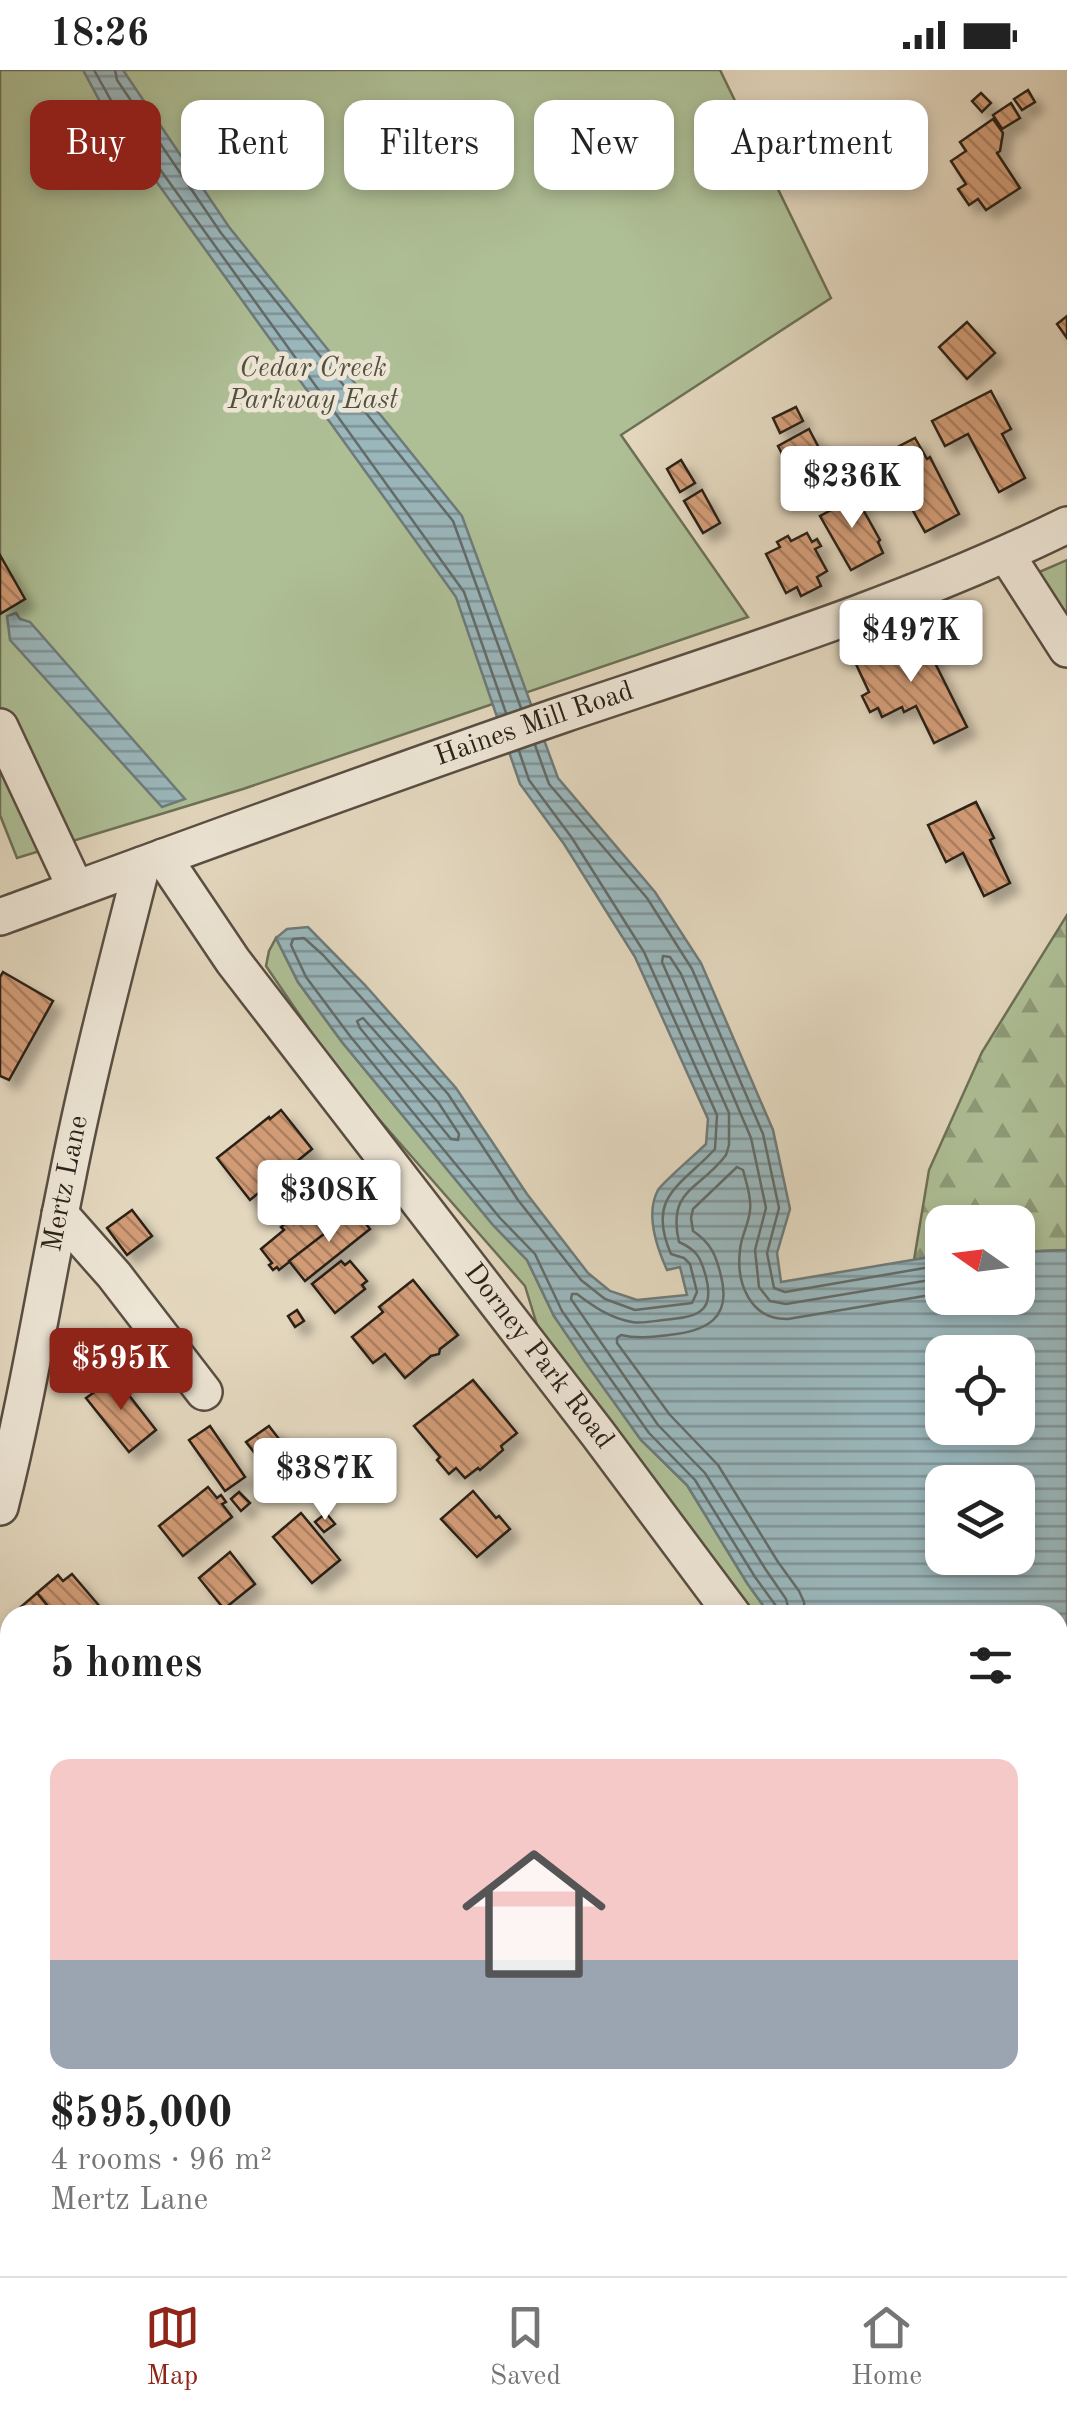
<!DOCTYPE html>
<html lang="en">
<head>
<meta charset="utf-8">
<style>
  :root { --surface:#fff; --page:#f2f2f2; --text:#222; --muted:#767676; --line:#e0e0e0; --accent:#8f2418 }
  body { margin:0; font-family:"Old Standard TT",serif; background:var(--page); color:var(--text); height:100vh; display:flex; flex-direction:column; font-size:38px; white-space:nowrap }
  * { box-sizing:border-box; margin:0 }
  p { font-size:32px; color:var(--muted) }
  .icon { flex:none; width:55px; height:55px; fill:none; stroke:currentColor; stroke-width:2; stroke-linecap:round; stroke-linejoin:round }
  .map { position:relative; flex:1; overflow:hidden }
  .drawer { position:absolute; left:0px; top:1535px; width:1068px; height:672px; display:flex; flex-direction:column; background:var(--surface); border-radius:30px 30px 0 0; box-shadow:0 5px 15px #0003 }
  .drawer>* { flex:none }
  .guide { position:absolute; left:30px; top:30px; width:1008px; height:90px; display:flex; gap:20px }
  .needle { width:65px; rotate:284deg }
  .controls { position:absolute; left:925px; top:1135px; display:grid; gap:20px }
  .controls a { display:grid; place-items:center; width:110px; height:110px; border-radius:20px; background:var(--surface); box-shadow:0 5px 15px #0003; font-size:50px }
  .price { position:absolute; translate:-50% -85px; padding:0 22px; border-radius:10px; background:#fff; color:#222; font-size:32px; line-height:65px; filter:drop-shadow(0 2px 5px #0008) }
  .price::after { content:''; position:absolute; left:50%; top:60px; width:30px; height:22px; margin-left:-15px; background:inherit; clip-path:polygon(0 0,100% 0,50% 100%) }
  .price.active { background:var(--accent); color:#fff }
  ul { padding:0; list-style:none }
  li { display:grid; align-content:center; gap:20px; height:530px; padding:0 50px }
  li span { display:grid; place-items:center; height:310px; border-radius:20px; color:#555 }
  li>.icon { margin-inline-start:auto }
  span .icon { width:180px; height:180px; fill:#fffc; stroke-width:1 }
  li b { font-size:42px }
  h2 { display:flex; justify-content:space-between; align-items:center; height:120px; padding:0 50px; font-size:42px }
  .pill { padding:0 35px; border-radius:20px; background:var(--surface); box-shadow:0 5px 15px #0003; font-size:35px; line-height:90px }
  .pill.active { background:var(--accent); color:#fff }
  .status { display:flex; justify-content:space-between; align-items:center; height:70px; padding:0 50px; background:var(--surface); direction:ltr }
  .status svg { height:28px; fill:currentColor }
  .menu { display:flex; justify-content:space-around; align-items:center; height:140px; border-top:2px solid var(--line); background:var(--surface); font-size:28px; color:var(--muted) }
  .menu a { display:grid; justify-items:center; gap:5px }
  .menu .active { color:var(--accent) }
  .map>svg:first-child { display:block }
  .green { fill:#aebf96; stroke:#6c7057; stroke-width:2.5 }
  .forest { fill:url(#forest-firs); stroke:#6c7057; stroke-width:2.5 }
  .water { fill:url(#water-rules); stroke:#6e7b7a; stroke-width:2.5; fill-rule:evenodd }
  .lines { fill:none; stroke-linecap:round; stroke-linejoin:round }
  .shore { stroke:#626c6a; stroke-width:2.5 }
  .building { fill:url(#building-back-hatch); stroke:#2b2018; stroke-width:2.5; filter:url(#shadow) }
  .minor-casing { stroke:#594e42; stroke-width:40 }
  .minor { stroke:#ede5d5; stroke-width:35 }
  .labels { text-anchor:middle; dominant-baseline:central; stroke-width:9; stroke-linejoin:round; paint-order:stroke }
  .park-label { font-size:28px; font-style:italic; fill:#52503e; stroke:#ede5d5 }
  .street-label { font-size:28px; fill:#2b2018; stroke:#ede5d5 }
</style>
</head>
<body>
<div class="status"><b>18:26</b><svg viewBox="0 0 49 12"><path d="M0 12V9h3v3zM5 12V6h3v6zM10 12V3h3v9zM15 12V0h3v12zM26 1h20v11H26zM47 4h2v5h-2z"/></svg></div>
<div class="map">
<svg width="1067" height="2206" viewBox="0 0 1067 2206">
  <defs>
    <pattern id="forest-firs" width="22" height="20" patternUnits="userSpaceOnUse" patternTransform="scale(2.5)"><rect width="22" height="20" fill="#aebf96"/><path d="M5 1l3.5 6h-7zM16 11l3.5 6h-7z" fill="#8e9b79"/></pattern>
    <pattern id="water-rules" width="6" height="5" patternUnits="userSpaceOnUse" patternTransform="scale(2.5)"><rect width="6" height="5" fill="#9ab7bc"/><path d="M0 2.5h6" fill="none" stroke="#7e9498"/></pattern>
    <pattern id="building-back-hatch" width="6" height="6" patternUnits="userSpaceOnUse" patternTransform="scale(2.5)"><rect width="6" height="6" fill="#d19b76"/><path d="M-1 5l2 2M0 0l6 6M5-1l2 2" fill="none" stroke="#aa7e60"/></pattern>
    <filter id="shadow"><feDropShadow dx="9" dy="9" stdDeviation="5" flood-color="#0004"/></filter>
  </defs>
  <rect width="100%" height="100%" fill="#e3d7be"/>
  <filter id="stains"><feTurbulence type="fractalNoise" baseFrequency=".002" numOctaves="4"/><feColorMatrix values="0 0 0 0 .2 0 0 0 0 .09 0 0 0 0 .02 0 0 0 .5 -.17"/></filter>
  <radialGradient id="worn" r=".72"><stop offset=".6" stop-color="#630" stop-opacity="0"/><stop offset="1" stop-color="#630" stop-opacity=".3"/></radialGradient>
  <g class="green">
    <polygon points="0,0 720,0 831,228 621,365 748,547 243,719 17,788 0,745"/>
    <polygon points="1067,490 1067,566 1037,503"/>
    <polygon points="276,868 298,912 342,972 493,1155 527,1190 554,1246 641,1370 687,1415 747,1513 770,1545 740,1545 542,1271 525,1216 377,1047 329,988 266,896 269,881"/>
    <polygon points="1058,2014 1067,2021 1067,2126 1058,2122"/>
  </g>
  <g class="forest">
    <polygon points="1067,845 1067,1180 1018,1182 1018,1152 942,1152 942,1185 914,1190 929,1100 982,982"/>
    <polygon points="1058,2122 1067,2126 1067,2206 879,2206 885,2198 1058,2198"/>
  </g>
  <g class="water">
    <path d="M83,0H123L229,157L462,446L558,708L655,822L701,893L773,1060L790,1139L777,1183L781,1212L942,1185V1228H1018V1182L1067,1180V1942L1058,1934V1545H770L747,1513L687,1415L641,1370L585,1292L554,1246L527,1190L493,1155L342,972L298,912L276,868L287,859L308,857L365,915L456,1018L527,1124L588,1203L610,1221L637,1230L687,1225L680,1197L667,1200C657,1178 645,1144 658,1120C664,1111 696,1084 706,1074L708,1049L635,887L564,774L520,714L456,527L104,39ZM942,1282H1018V1358H942ZM942,1412H1018V1488H942Z"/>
    <polygon points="16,543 20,549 30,552 185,729 162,737 10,570 7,546"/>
  </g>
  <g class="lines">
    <g class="shore">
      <polyline points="94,0 113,34 464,522 506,643"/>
      <polyline points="115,0 117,10 221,163 453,451 521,638"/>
      <polyline points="535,675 549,714 647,828 692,899 763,1064 779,1138 767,1183 774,1218 785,1222 942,1195"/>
      <path d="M519,681L529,710L572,768L644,882L717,1045L715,1079C681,1116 646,1126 671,1184L684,1188L690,1194L697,1222L692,1233L635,1240L605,1229L581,1210L518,1130L448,1024L323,885L304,868L293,869L291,875L306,907L350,966L500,1148L535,1184L562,1241L649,1363L695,1410L755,1507L776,1536L777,1545"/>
      <polygon points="363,948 438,1032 459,1064 458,1070 451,1069 360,958 357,951"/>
      <path d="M790,1545L786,1529L766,1500L705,1403L658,1355L571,1229L572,1224H577C594,1237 610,1248 632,1252C642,1254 653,1251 663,1250C694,1247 716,1245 706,1207C701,1188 697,1180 679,1172C667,1119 699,1121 726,1085L729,1075V1043L662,892L663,886L670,887L681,904L751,1068L766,1138L755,1180L759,1217L770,1231L786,1234L942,1208"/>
      <path d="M805,1545L804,1532L799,1521L778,1492L718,1395L670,1345L617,1273V1268L621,1265C637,1269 652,1267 669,1265C706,1261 732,1249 721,1206C716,1185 711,1173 693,1161L691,1148L693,1139L737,1097L743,1100C746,1112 752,1128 750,1140C749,1154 741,1166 740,1180C736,1213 750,1250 788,1249L942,1223"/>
    </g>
  </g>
  <g class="building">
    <polygon points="1028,20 1035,32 1022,40 1014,29"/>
    <polygon points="981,23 991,33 982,42 972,31"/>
    <polygon points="1011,33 1020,48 1002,59 993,45"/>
    <polygon points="993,49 1003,63 1000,81 997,83 1020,118 986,140 978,129 969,135 958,119 966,114 951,91 966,81 960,72"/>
    <polygon points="1067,246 1067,268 1057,254"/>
    <polygon points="967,252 995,283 967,309 939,277"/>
    <polygon points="991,321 1011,359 1002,364 1025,408 999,422 968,364 945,376 932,351"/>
    <polygon points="796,337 803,351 780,363 773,348"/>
    <polygon points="809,359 820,380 789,397 778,376"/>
    <polygon points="915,368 927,389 930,387 959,444 925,462 894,407 896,405 894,398 886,383"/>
    <polygon points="681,390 695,413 680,422 667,399"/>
    <polygon points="702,420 720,453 703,463 684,431"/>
    <polygon points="847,420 850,424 852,423 856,427 880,470 878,472 883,483 851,500 820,446 835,438 833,434 841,429 839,424"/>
    <polygon points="807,463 812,472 817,469 821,476 815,479 827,501 817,507 821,516 801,526 797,517 786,523 766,484 780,477 777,472 788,466 791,471"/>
    <polygon points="0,485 25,529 0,544"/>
    <polygon points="919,561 927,577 935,573 939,581 931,585 967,657 934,673 916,636 904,642 902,637 882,647 878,638 870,642 862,626 869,622 855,592"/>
    <polygon points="976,732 994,768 990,770 1010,813 984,826 963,783 946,792 928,755"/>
    <polygon points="3,902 53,931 9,1010 0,1006 0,907"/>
    <polygon points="281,1040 312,1079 250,1130 217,1088 269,1047 270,1049"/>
    <polygon points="338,1119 355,1140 279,1200 277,1197 273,1200 269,1195 272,1193 261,1179 284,1160 281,1157 290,1150 294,1154"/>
    <polygon points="132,1140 152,1166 127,1185 107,1158"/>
    <polygon points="355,1140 370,1159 305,1211 289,1191"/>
    <polygon points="341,1191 345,1195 350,1191 367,1211 362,1215 365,1219 335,1243 312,1214"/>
    <polygon points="413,1210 458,1265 440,1279 439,1284 431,1286 405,1308 385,1284 373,1293 352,1267 383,1242 379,1237"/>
    <polygon points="297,1240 304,1251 295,1257 288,1246"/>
    <polygon points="114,1306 156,1360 129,1382 86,1328 96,1321 94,1318 106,1308 108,1311"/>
    <polygon points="473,1310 517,1363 501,1376 503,1380 480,1400 478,1398 465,1408 456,1398 449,1404 437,1390 440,1387 414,1356"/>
    <polygon points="210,1356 245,1407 225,1421 189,1370"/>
    <polygon points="269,1356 289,1382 280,1390 290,1404 278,1413 246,1372"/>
    <polygon points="208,1417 217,1428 221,1425 226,1432 222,1434 232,1447 183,1486 159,1456"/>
    <polygon points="473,1421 496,1448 499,1446 510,1459 477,1487 441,1449"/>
    <polygon points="239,1422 250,1433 241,1441 231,1429"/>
    <polygon points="301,1443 340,1490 312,1513 273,1467"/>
    <polygon points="326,1443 335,1454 324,1462 315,1452"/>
    <polygon points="230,1482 255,1514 224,1539 199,1508"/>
    <polygon points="72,1504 107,1545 55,1545 37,1523 58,1505 63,1511"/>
    <polygon points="37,1523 55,1545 17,1545 15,1542"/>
    <polygon points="8,1754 10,1774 0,1777 0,1757"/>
    <polygon points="0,1792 1,1795 10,1792 10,1847 0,1850"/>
    <polygon points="10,1889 10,1931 0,1938 0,1892 2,1894"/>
    <polygon points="10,1964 10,2000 0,2006 0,1970"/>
    <polygon points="144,2198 199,2198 185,2206 130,2206"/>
    <polygon points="199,2198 216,2198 221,2206 185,2206"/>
    <polygon points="323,2198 334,2198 339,2206 309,2206"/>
  </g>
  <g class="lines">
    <defs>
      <g id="minor">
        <polyline points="1006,484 1067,579"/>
        <polyline points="0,657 76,819"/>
        <path id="s1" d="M163,787L233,891L598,1364L733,1545"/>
        <path id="s2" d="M0,847C188,778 375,709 564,644C733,587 906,534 1067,455"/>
        <polyline points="60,1144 114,1205 204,1322"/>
        <path id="s3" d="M0,1437C27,1331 44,1222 66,1115C87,1007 115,901 142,795"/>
        <polyline points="0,1585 10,1601"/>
        <polyline points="1058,1978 1067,1986"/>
        <polyline points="0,2109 10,2126"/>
        <polyline points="54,2198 59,2206"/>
        <polyline points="391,2198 397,2206"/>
      </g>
    </defs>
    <use href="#minor" class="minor-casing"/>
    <use href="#minor" class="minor"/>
  </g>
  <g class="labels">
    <g class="park-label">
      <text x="313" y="299">Cedar Creek<tspan x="313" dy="32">Parkway East</tspan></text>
    </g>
    <g class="street-label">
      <text stroke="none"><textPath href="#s2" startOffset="568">Haines Mill Road</textPath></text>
      <text stroke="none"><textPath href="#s3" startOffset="330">Mertz Lane</textPath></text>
      <text stroke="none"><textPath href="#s1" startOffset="625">Dorney Park Road</textPath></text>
    </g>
  </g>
  <rect width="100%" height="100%" filter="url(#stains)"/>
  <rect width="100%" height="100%" fill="url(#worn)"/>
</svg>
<div class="controls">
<a><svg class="needle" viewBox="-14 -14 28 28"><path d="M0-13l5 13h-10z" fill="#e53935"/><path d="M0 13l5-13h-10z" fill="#767676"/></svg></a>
<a><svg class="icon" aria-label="locate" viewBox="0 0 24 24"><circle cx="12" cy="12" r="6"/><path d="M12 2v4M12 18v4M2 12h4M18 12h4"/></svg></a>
<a><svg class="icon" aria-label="layers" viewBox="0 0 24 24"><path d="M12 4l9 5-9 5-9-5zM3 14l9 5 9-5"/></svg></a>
</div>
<b class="price" style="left:852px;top:461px">$236K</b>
<b class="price" style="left:911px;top:615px">$497K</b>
<b class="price" style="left:329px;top:1175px">$308K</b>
<b class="price active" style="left:121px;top:1343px">$595K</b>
<b class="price" style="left:325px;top:1453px">$387K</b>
<div class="guide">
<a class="pill active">Buy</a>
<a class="pill">Rent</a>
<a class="pill">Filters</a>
<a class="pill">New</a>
<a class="pill">Apartment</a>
</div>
<section class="drawer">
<h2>5 homes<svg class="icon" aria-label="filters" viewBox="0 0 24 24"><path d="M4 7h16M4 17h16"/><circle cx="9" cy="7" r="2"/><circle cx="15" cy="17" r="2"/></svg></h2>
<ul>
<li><span style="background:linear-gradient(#f6c9c9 65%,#9aa5b1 0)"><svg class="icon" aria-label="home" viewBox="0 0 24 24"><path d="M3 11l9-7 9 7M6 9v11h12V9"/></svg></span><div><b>$595,000</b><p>4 rooms · 96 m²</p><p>Mertz Lane</p></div></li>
</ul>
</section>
</div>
<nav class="menu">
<a class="active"><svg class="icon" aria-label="map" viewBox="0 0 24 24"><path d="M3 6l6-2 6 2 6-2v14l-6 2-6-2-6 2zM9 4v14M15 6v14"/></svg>Map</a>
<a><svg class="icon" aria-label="saved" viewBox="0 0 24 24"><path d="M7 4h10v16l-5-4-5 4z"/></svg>Saved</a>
<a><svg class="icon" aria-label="home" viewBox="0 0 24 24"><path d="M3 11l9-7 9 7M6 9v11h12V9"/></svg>Home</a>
</nav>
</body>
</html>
